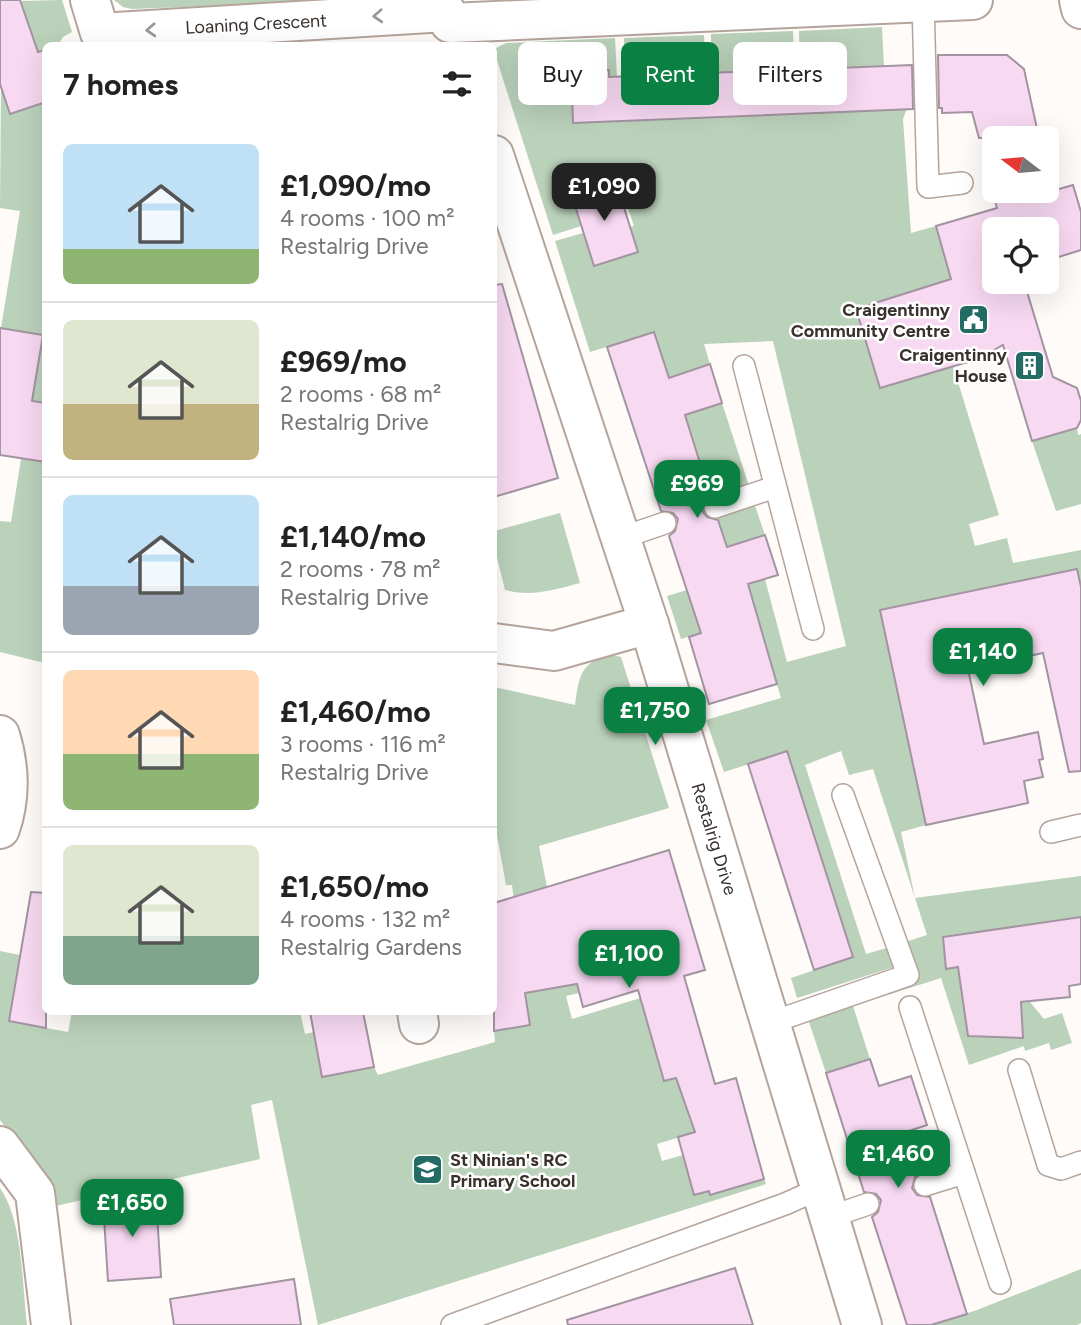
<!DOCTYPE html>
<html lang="en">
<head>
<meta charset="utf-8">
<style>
  :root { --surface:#fff; --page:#f6f6f6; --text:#222; --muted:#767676; --line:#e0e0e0; --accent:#0b8043 }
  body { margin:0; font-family:Figtree,sans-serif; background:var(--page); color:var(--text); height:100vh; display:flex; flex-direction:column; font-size:26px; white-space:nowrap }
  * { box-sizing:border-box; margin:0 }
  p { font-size:23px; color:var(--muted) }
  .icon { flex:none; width:38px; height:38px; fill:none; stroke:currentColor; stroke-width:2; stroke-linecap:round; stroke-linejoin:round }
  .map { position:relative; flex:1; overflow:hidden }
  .panel { position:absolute; left:42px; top:42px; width:455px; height:973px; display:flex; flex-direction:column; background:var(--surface); border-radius:10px; box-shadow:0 7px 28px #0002 }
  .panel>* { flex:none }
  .top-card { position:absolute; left:518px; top:42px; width:457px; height:63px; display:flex; gap:14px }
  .needle { width:46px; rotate:286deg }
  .tools { position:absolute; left:982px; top:126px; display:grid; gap:14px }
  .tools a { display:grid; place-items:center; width:77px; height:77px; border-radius:10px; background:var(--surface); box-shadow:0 7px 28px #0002; font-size:35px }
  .price { position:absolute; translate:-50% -60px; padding:0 16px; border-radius:14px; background:var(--accent); color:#fff; font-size:23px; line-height:46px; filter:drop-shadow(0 2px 4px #0008) }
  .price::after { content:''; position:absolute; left:50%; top:42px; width:21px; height:16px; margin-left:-10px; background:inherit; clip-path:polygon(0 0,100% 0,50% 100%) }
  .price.current { background:#222; color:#fff }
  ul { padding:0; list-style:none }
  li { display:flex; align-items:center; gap:21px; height:175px; padding:0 21px }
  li+li { border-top:2px solid var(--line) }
  li span { display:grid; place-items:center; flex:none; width:196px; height:140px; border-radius:10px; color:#555 }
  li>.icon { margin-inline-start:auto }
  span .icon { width:84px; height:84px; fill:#fffc; stroke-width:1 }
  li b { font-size:30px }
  h2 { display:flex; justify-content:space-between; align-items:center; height:84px; padding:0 21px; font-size:30px }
  .pill { padding:0 24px; border-radius:10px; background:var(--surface); box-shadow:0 7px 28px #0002; font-size:24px; line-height:63px }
  .pill.current { background:var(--accent); color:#fff }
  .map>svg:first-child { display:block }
  .green { fill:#bad1ba }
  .building { fill:#f7d9f2; stroke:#a294a0; stroke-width:2 }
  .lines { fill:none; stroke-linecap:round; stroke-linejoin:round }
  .lane-casing { stroke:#b5a49b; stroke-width:24 }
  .street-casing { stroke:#b5a49b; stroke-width:42 }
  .lane { stroke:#fff; stroke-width:21 }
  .street { stroke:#fff; stroke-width:38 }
  .oneway { stroke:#9c9896 }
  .labels { text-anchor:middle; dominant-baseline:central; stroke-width:5; stroke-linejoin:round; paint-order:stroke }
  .street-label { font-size:18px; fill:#38312d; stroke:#fff }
  .poi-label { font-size:18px; font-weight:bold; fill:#38312d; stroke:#fff; text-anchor:end }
</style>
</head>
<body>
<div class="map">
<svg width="1081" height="1325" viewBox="0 0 1081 1325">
  <rect width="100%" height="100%" fill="#fefbf9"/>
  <g class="green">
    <polygon points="62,0 72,32 63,37 58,45 46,46 45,57 38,52 21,1"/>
    <polygon points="114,0 362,0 132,9 123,7"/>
    <polygon points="882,27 884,67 800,70 799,31"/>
    <polygon points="793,31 794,70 712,74 711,34"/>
    <polygon points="704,35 705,74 624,77 624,38"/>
    <polygon points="615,38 617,77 609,78 608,70 571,72 573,122 915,65 916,84 903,119 911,233 936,226 951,279 856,309 880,388 953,366 999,515 969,524 975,546 1007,538 1013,563 1081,550 1081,587 1077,569 881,611 926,825 901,832 915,898 1081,876 1081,917 958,967 968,1036 1019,1038 1018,1027 1023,1026 1021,1003 1030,1002 1044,1019 1062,1013 1072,1043 1051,1050 1049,1043 1025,1051 1024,1046 969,1065 941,978 853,1006 870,1059 826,1073 806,1013 913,978 902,943 927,935 873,769 849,775 841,751 805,765 866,954 890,947 897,966 797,998 791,978 853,957 787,752 724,772 706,720 781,698 758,617 681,639 667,596 697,587 740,588 765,579 787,662 846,646 773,341 704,344 710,364 669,378 654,332 590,352 555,241 583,233 595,266 638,252 630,227 634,226 627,205 623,206 614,179 571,193 581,226 553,235 494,51 496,48 506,43"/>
    <polygon points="1,86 45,102 45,403 32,401 43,335 1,328 20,211 0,208"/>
    <polygon points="722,403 750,489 712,502 685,415"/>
    <polygon points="1077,428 1078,435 1081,434 1081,504 1056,511 1032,441"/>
    <polygon points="21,459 45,462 45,663 0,652 0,521 11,522"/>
    <polygon points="753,500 765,535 727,547 716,513"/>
    <path d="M560,513L580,583C554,590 532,597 505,590L494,545V531Z"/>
    <path d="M612,655L621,657L669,808L539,846L547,887L579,993L566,996L572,1019L686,984L676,1078L705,1125L746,1113L747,1117L657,1144L662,1161L683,1155L695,1195L709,1191L711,1195L764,1179L766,1184L318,1325L272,1100L251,1105L260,1159L56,1206L42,1174L0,1120V951L20,955L9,1021L68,1032L72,1012H300L305,1034L314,1032L323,1077L374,1067L378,1075L495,1042L494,1031L530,1025L512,885H506L494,819L496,818L494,799V687L575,705C579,677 580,661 612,655Z"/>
    <path d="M0,1188C23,1221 22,1284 27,1325H0Z"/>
    <polygon points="1081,1269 1081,1323 1077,1325 931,1325 977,1310"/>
  </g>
  <g class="building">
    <polygon points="0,0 20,0 38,52 46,50 46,102 10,114 0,84"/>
    <polygon points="938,55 1007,55 1024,69 1039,138 979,138 972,112 942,113 942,108 939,108"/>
    <polygon points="912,65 913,109 573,123 571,71 609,70 609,77"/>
    <polygon points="615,179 638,252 594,266 571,193"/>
    <polygon points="1073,185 1081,212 1081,250 1046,261 1046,229 994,229 994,282 1024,282 1053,377 1077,388 1081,401 1081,420 1077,428 1032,441 1003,345 978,359 880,388 856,309 951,279 936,226 997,208 992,191 1052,191"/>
    <polygon points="502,284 558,478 494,497 494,285"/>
    <polygon points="0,328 43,335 32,401 46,403 46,462 0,455"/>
    <polygon points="654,332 669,378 710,364 722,403 685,415 710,495 702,504 703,512 707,517 718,520 727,547 765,535 778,575 748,584 777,684 709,704 689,637 701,633 669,536 675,531 678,519 673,513 661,511 607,347"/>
    <polygon points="1077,569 1081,587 1081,771 1069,772 1043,653 968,669 984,744 1038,732 1043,759 1039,760 1043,777 1024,781 1028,803 926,825 880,610"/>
    <polygon points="787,751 853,957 814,970 748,764"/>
    <polygon points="669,850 705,970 684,976 715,1084 736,1078 764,1179 710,1195 709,1191 694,1195 678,1137 695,1132 676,1078 664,1081 638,990 583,1007 577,984 525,993 530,1025 494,1031 494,903"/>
    <polygon points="31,892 46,893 46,1028 9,1021"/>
    <polygon points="1081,917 1081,984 1069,986 1070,997 1021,1002 1023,1038 968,1036 958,967 946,969 943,937"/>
    <polygon points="310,1012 363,1012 374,1067 322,1077"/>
    <polygon points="870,1059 879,1086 911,1076 927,1125 909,1131 922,1172 915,1177 912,1188 917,1195 930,1197 967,1314 931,1325 907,1325 872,1217 878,1212 881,1200 876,1194 864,1192 826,1073"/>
    <polygon points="156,1198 161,1277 108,1281 103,1202"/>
    <polygon points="735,1268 753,1325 568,1325 567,1320"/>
    <polygon points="294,1279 301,1325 174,1325 170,1299"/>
  </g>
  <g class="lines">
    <defs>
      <g id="lane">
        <polyline points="923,2 928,187 962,183"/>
        <polyline points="744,366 813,629"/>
        <polyline points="715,507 775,487"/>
        <polyline points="621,538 665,523"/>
        <polyline points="1051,832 1081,825"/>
        <polyline points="910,1007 1000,1283"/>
        <polyline points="770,1023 908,975 843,795"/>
        <polyline points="1019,1070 1048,1165 1061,1169 1081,1162"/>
        <polyline points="925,1185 964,1173"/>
        <polyline points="830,1217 868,1204"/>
        <polyline points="452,1325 785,1204 821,1188"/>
      </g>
      <g id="street">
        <polyline points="90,0 100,33 446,12"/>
        <polyline points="1079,0 1081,9"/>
        <polyline points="450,23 973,0"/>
        <polyline points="494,155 649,624 862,1325"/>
        <polyline points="494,643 554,651 649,624"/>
        <path d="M0,735C10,767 11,797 0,829"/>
        <polyline points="417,1012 419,1024"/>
        <polyline points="0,1146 35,1193 51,1325"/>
      </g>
    </defs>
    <use href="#lane" class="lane-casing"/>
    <use href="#street" class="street-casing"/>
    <use href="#lane" class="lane"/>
    <use href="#street" class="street"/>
  </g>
  <defs><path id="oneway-chevron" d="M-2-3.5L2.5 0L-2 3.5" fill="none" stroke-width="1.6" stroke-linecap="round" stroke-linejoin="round" transform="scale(1.75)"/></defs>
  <g class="oneway">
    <use href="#oneway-chevron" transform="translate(378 16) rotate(177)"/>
    <use href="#oneway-chevron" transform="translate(151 30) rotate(177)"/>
  </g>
  <defs>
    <symbol id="civic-square" viewBox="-11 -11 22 22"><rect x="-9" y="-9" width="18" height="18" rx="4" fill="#226c65" stroke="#fff"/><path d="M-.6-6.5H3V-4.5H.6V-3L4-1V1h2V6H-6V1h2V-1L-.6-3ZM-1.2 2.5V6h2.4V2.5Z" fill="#fff"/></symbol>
    <symbol id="building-square" viewBox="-11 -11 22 22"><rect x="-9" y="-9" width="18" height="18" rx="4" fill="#226c65" stroke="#fff"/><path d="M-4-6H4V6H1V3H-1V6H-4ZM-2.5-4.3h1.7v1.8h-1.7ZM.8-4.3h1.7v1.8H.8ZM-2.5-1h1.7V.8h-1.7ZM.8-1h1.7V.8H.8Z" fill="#fff"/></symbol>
    <symbol id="school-square" viewBox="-11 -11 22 22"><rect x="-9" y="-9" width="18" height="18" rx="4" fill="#226c65" stroke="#fff"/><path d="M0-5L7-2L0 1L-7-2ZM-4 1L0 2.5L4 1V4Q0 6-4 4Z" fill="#fff"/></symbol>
  </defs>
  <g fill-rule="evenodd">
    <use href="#civic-square" x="956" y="302" width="35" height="35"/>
    <use href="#building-square" x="1012" y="348" width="35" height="35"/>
    <use href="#school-square" x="410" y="1152" width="35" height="35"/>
  </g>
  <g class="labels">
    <g class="street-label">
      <text transform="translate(256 24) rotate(-3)">Loaning Crescent</text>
      <text transform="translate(714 839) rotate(73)">Restalrig Drive</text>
    </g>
    <g class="poi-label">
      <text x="950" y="310">Craigentinny<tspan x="950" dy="21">Community Centre</tspan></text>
      <text x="1007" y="355">Craigentinny<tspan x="1007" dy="21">House</tspan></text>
      <text x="450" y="1160" text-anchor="start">St Ninian's RC<tspan x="450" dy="21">Primary School</tspan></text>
    </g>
  </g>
</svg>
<div class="tools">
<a><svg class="needle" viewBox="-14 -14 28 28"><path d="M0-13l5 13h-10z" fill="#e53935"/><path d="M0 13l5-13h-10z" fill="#767676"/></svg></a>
<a><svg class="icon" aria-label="locate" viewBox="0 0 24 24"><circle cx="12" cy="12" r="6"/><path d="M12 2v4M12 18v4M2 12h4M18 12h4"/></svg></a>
</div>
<b class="price current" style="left:604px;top:223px">£1,090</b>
<b class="price" style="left:697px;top:520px">£969</b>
<b class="price" style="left:983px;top:688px">£1,140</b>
<b class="price" style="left:655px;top:747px">£1,750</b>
<b class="price" style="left:629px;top:990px">£1,100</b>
<b class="price" style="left:898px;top:1190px">£1,460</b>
<b class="price" style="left:132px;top:1239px">£1,650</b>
<div class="top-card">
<a class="pill">Buy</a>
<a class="pill current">Rent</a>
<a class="pill">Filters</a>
</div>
<section class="panel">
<h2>7 homes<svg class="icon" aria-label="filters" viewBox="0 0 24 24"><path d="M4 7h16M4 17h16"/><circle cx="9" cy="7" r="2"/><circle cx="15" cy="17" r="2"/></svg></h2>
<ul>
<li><span style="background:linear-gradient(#bfe0f5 75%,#8fb573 0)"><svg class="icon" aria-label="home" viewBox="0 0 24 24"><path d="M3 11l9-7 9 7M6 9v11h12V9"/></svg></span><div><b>£1,090/mo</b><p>4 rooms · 100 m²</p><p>Restalrig Drive</p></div></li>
<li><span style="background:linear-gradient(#dfe7d0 60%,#c2b280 0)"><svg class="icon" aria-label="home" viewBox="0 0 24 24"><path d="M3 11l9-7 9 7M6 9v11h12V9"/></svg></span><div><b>£969/mo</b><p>2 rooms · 68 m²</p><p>Restalrig Drive</p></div></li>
<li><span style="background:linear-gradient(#bfe0f5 65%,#9aa5b1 0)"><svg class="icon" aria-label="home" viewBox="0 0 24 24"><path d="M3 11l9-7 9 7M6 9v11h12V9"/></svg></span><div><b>£1,140/mo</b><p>2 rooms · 78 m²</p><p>Restalrig Drive</p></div></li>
<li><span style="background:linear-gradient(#ffd9b3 60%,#8fb573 0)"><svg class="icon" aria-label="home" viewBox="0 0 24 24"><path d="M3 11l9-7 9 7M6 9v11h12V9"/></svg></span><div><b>£1,460/mo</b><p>3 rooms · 116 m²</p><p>Restalrig Drive</p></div></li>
<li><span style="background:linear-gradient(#dfe7d0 65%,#7fa58c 0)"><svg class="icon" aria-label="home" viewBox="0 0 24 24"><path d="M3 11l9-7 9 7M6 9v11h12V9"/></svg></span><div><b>£1,650/mo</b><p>4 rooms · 132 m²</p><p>Restalrig Gardens</p></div></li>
</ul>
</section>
</div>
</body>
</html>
